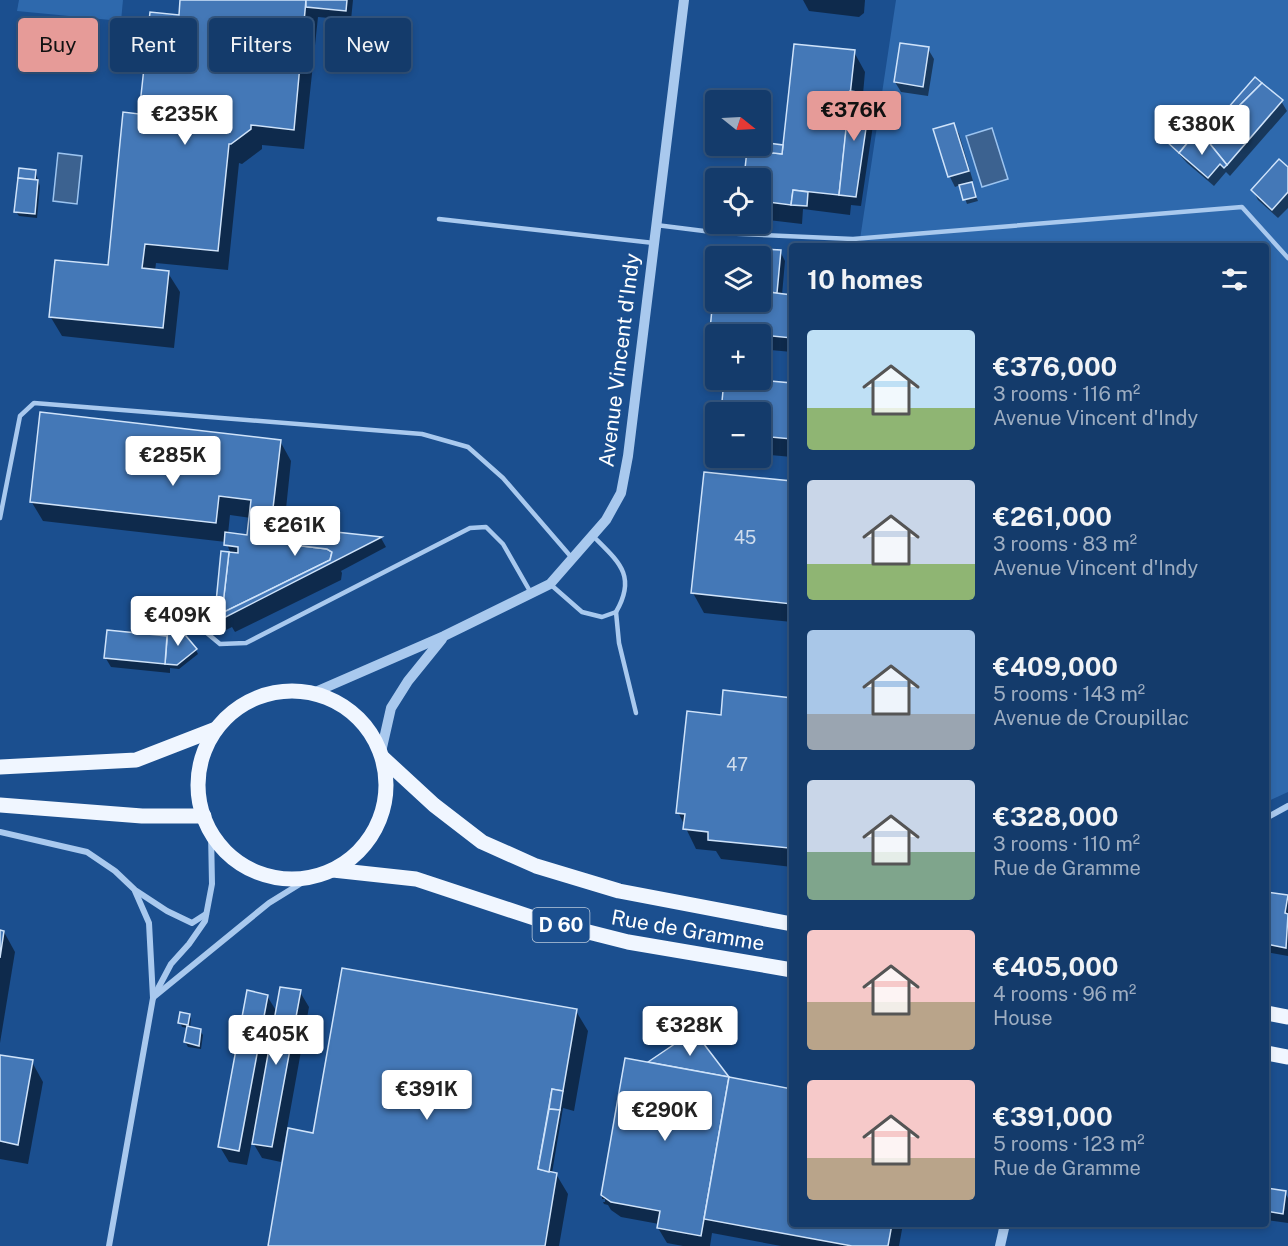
<!DOCTYPE html>
<html lang="en">
<head>
<meta charset="utf-8">
<style>
  :root { --surface:#143b6b; --page:#1d4271; --text:#f1f3f6; --muted:#9dadc1; --line:#33557e; --accent:#e69b98 }
  body { margin:0; font-family:"Public Sans",sans-serif; background:var(--page); color:var(--text); height:100vh; display:flex; flex-direction:column; font-size:22px; white-space:nowrap }
  * { box-sizing:border-box; margin:0 }
  p { font-size:20px; color:var(--muted) }
  .icon { flex:none; width:33px; height:33px; fill:none; stroke:currentColor; stroke-width:2; stroke-linecap:round; stroke-linejoin:round }
  .map { position:relative; flex:1; overflow:hidden }
  .sheet { position:absolute; left:789px; top:243px; width:480px; height:984px; display:flex; flex-direction:column; background:var(--surface); border-radius:6px; box-shadow:0 3px 9px #0003,0 0 0 2px var(--line) }
  .sheet>* { flex:none }
  .top-card { position:absolute; left:18px; top:18px; width:570px; height:54px; display:flex; gap:12px }
  .needle { width:39px; rotate:108deg }
  .buttons { position:absolute; left:705px; top:90px; display:grid; gap:12px }
  .buttons a { display:grid; place-items:center; width:66px; height:66px; border-radius:6px; background:var(--surface); box-shadow:0 3px 9px #0003,0 0 0 2px var(--line); font-size:30px }
  .price { position:absolute; translate:-50% -51px; padding:0 14px; border-radius:6px; background:#fff; color:#222; font-size:20px; line-height:39px; filter:drop-shadow(0 2px 3px #0008) }
  .price::after { content:''; position:absolute; left:50%; top:36px; width:18px; height:14px; margin-left:-9px; background:inherit; clip-path:polygon(0 0,100% 0,50% 100%) }
  .price.current { background:var(--accent); color:#111 }
  ul { padding:0; list-style:none }
  li { display:flex; align-items:center; gap:18px; height:150px; padding:0 18px }
  li span { display:grid; place-items:center; flex:none; width:168px; height:120px; border-radius:6px; color:#555 }
  li>.icon { margin-inline-start:auto }
  span .icon { width:72px; height:72px; fill:#fffc; stroke-width:1 }
  li b { font-size:26px }
  h2 { display:flex; justify-content:space-between; align-items:center; height:72px; padding:0 18px; font-size:26px }
  .chip { padding:0 21px; border-radius:6px; background:var(--surface); box-shadow:0 3px 9px #0003,0 0 0 2px var(--line); font-size:21px; line-height:54px }
  .chip.current { background:var(--accent); color:#111 }
  .map>svg:first-child { display:block }
  .green { fill:#2e69ad }
  .water { fill:#3c6290; stroke:#9cc4f0; stroke-width:1.5 }
  .shadow { fill:#0007; fill-rule:evenodd }
  .building { fill:#4478b7; stroke:#cfe3fa; stroke-width:1.5 }
  .lines { fill:none; stroke-linecap:round; stroke-linejoin:round }
  .service { stroke:#a9c9ee; stroke-width:4.5 }
  .minor { stroke:#a9c9ee; stroke-width:6 }
  .tertiary { stroke:#a9c9ee; stroke-width:10 }
  .primary { stroke:#f0f6ff; stroke-width:15 }
  .labels { text-anchor:middle; dominant-baseline:central; stroke-width:4.5; stroke-linejoin:round; paint-order:stroke }
  .number-label { font-size:18px; fill:#d0dded }
  .shield { fill:#1b4f8f; stroke:#bbcadd; stroke-width:1.5 }
  .shield-label { font-size:20px; font-weight:bold; fill:#fff }
  .street-label { font-size:21px; fill:#fff; stroke:#1b4f8f }
</style>
</head>
<body>
<div class="map">
<svg width="1288" height="1246" viewBox="0 0 1288 1246">
  <rect width="100%" height="100%" fill="#1b4f8f"/>
  <g class="green">
    <polygon points="19,0 123,0 121,21 17,11"/>
    <polygon points="896,0 1288,0 1288,792 1266,802 1266,246 859,246"/>
  </g>
  <g class="water">
    <polygon points="992,128 1008,179 982,187 966,136"/>
    <polygon points="58,153 82,156 77,204 53,201"/>
  </g>
  <g class="shadow">
    <polygon points="182,0 353,0 351,20 318,17 304,149 262,145 262,149 242,164 239,163 228,270 156,263 155,271 168,273 180,292 174,348 62,336 50,316 109,266 141,116 180,16"/>
    <polygon points="803,0 865,0 864,13 859,17 809,11"/>
    <polygon points="928,49 934,59 928,96 901,92 895,82"/>
    <polygon points="854,52 865,72 863,94 870,95 876,105 861,206 851,205 850,215 803,209 802,224 760,219 760,178 746,178 749,146 785,147"/>
    <polygon points="1281,101 1287,111 1230,176 1226,172 1214,186 1187,163 1167,141 1187,119 1206,135"/>
    <polygon points="953,124 959,134 973,181 970,182 978,201 967,204 960,185 955,187 950,177 935,130"/>
    <polygon points="1288,169 1288,208 1278,218 1258,200 1253,190"/>
    <polygon points="35,171 40,186 37,218 19,216 16,212"/>
    <polygon points="740,250 780,251 785,261 782,295 792,296 792,352 760,349 760,334 716,334 716,336 712,330 716,290 716,302 760,302 760,256 739,256"/>
    <polygon points="726,380 745,380 792,385 792,457 760,454 760,412 722,412"/>
    <path d="M280,441L291,461L284,528L381,538L386,547L341,571L342,573L341,580L235,632L232,627L220,633L215,623L222,553L231,554L226,542L43,521L31,501ZM230,515L251,518L249,537L228,534Z"/>
    <polygon points="792,483 792,622 704,613 693,593"/>
    <polygon points="108,632 169,638 196,650 198,654 179,669 170,668 170,673 111,667 105,657"/>
    <polygon points="792,699 792,867 721,859 716,851 696,849 678,812 722,717"/>
    <polygon points="1266,894 1288,898 1288,956 1266,952"/>
    <polygon points="0,932 4,932 15,952 0,1043"/>
    <polygon points="300,992 309,1007 281,1162 262,1158 252,1141 247,1165 229,1162 220,1147 267,996 277,1012"/>
    <polygon points="576,1011 588,1031 574,1111 563,1108 552,1173 556,1174 568,1194 559,1246 269,1246 314,1134"/>
    <polygon points="189,1015 191,1019 190,1028 200,1031 203,1035 201,1049 188,1047 185,1042 188,1028 182,1027 180,1022"/>
    <polygon points="693,1033 728,1078 792,1090 792,1224 903,1224 899,1246 781,1246 712,1233 710,1246 683,1246 667,1243 658,1228 659,1224 621,1217 611,1210 608,1205 604,1204 603,1202 605,1202 605,1199 602,1199 602,1201 602,1195 649,1064"/>
    <polygon points="0,1057 32,1062 43,1082 28,1164 0,1159"/>
    <polygon points="1266,1190 1285,1193 1288,1198 1288,1223 1266,1220"/>
  </g>
  <g class="building">
    <polygon points="180,0 306,0 294,130 251,125 251,129 231,144 229,144 218,251 145,244 142,268 169,271 163,328 49,317 55,260 108,265 123,112 139,114 150,12 179,15"/>
    <polygon points="306,0 347,0 346,11 306,7"/>
    <polygon points="900,43 929,47 923,87 894,82"/>
    <polygon points="794,44 855,50 839,195 793,190 791,205 760,201 760,178 744,178 747,150 782,154"/>
    <polygon points="1255,77 1262,83 1206,139 1195,134 1200,128 1206,133"/>
    <polygon points="1262,83 1283,100 1227,165 1206,139"/>
    <polygon points="850,91 871,94 856,197 839,195"/>
    <polygon points="1187,117 1200,128 1179,153 1166,141"/>
    <polygon points="954,123 969,171 948,177 933,129"/>
    <polygon points="1195,134 1206,139 1227,165 1224,168 1220,164 1208,178 1179,153"/>
    <polygon points="760,142 783,145 782,154 747,150 748,146 760,146"/>
    <polygon points="1279,159 1288,167 1288,192 1272,210 1251,190"/>
    <polygon points="19,168 36,170 35,180 18,178"/>
    <polygon points="18,178 38,180 35,214 14,212"/>
    <polygon points="972,182 976,197 963,200 959,185"/>
    <polygon points="793,190 808,192 807,206 791,205"/>
    <polygon points="739,248 781,250 777,293 760,291 760,256 738,256"/>
    <polygon points="719,251 730,252 730,256 718,256"/>
    <polygon points="714,287 716,302 760,302 760,291 792,295 792,338 710,330"/>
    <polygon points="724,380 758,380 792,383 792,439 760,436 760,412 721,412"/>
    <polygon points="40,412 281,440 269,542 327,549 332,552 330,560 222,613 229,552 238,553 238,547 224,545 225,532 247,535 251,500 219,496 216,523 30,502"/>
    <polygon points="704,472 792,481 792,604 691,593"/>
    <polygon points="271,525 382,537 214,623 221,551 229,552 222,613 330,560 332,552 327,549 269,542"/>
    <polygon points="168,628 181,630 197,649 177,665 165,664"/>
    <polygon points="107,630 167,636 165,664 104,658"/>
    <polygon points="723,690 792,698 792,820 789,848 708,840 708,832 683,829 685,814 676,813 687,711 721,715"/>
    <polygon points="1266,892 1288,895 1285,913 1288,914 1286,948 1266,944"/>
    <polygon points="0,930 4,931 0,958"/>
    <polygon points="342,968 577,1009 563,1091 552,1089 538,1169 557,1173 545,1246 268,1246 288,1128 313,1133"/>
    <polygon points="280,987 301,990 272,1147 252,1144"/>
    <polygon points="247,990 268,995 239,1151 218,1147"/>
    <polygon points="180,1012 190,1014 188,1025 178,1023"/>
    <polygon points="187,1026 201,1029 199,1046 184,1042"/>
    <polygon points="694,1031 729,1077 648,1062"/>
    <polygon points="0,1055 33,1060 18,1145 0,1141"/>
    <polygon points="625,1058 729,1077 701,1236 657,1228 660,1211 611,1202 601,1195"/>
    <polygon points="729,1077 792,1089 792,1224 892,1224 888,1246 852,1246 704,1219"/>
    <polygon points="552,1089 563,1091 560,1110 549,1109"/>
    <polygon points="549,1109 560,1110 549,1172 538,1169"/>
    <polygon points="1266,1188 1286,1191 1283,1214 1266,1211"/>
  </g>
  <g class="lines">
    <g class="service">
      <polyline points="439,219 654,243"/>
      <polyline points="656,225 720,233 853,239 1242,207 1288,258"/>
      <polyline points="0,518 20,416 34,403 422,434 468,447 503,478 572,558"/>
      <path d="M550,584L582,612L602,617L616,612C637,576 619,562 594,537"/>
      <polyline points="616,612 619,643 636,713"/>
      <polyline points="184,614 220,644 246,643 470,528 486,527 503,544 531,593"/>
    </g>
    <g class="minor">
      <polyline points="1266,818 1288,806"/>
      <polyline points="0,832 87,852 115,871 135,890 167,911 192,923 206,914"/>
      <polyline points="135,891 149,923 153,998"/>
      <polyline points="155,996 269,903 311,877"/>
      <polyline points="109,1246 153,998 171,964 189,944 205,921 212,884 211,833"/>
    </g>
    <g class="tertiary">
      <polyline points="313,693 444,636 550,584 606,520 621,493 628,456 684,0"/>
      <polyline points="381,752 391,708 408,681 442,639"/>
      <polyline points="1000,1246 1005,1224"/>
    </g>
    <g class="primary">
      <circle cx="292" cy="785" r="94"/>
      <polyline points="383,758 434,805 482,842 536,866 619,891 792,924"/>
      <polyline points="0,767 136,760 216,729"/>
      <polyline points="0,805 142,816 204,816"/>
      <polyline points="333,870 416,879 537,919 628,942 792,970"/>
      <polyline points="1266,1013 1288,1017"/>
      <polyline points="1266,1053 1288,1057"/>
    </g>
  </g>
  <g class="labels">
    <g class="number-label">
      <text x="745" y="537">45</text>
      <text x="737" y="764">47</text>
    </g>
    <rect class="shield" x="532.5" y="908" width="57" height="34" rx="4.5"/>
    <g class="shield-label">
      <text x="561" y="925">D 60</text>
    </g>
    <g class="street-label">
      <text transform="translate(619 360) rotate(-83)">Avenue Vincent d'Indy</text>
      <text transform="translate(688 930) rotate(10)">Rue de Gramme</text>
    </g>
  </g>
</svg>
<div class="buttons">
<a><svg class="needle" viewBox="-14 -14 28 28"><path d="M0-13l5 13h-10z" fill="#e53935"/><path d="M0 13l5-13h-10z" fill="#9dadc1"/></svg></a>
<a><svg class="icon" aria-label="locate" viewBox="0 0 24 24"><circle cx="12" cy="12" r="6"/><path d="M12 2v4M12 18v4M2 12h4M18 12h4"/></svg></a>
<a><svg class="icon" aria-label="layers" viewBox="0 0 24 24"><path d="M12 4l9 5-9 5-9-5zM3 14l9 5 9-5"/></svg></a>
<a>+</a>
<a>−</a>
</div>
<b class="price current" style="left:854px;top:142px">€376K</b>
<b class="price" style="left:185px;top:146px">€235K</b>
<b class="price" style="left:1202px;top:156px">€380K</b>
<b class="price" style="left:173px;top:487px">€285K</b>
<b class="price" style="left:295px;top:557px">€261K</b>
<b class="price" style="left:178px;top:647px">€409K</b>
<b class="price" style="left:690px;top:1057px">€328K</b>
<b class="price" style="left:276px;top:1066px">€405K</b>
<b class="price" style="left:427px;top:1121px">€391K</b>
<b class="price" style="left:665px;top:1142px">€290K</b>
<div class="top-card">
<a class="chip current">Buy</a>
<a class="chip">Rent</a>
<a class="chip">Filters</a>
<a class="chip">New</a>
</div>
<section class="sheet">
<h2>10 homes<svg class="icon" aria-label="filters" viewBox="0 0 24 24"><path d="M4 7h16M4 17h16"/><circle cx="9" cy="7" r="2"/><circle cx="15" cy="17" r="2"/></svg></h2>
<ul>
<li><span style="background:linear-gradient(#bfe0f5 65%,#8fb573 0)"><svg class="icon" aria-label="home" viewBox="0 0 24 24"><path d="M3 11l9-7 9 7M6 9v11h12V9"/></svg></span><div><b>€376,000</b><p>3 rooms · 116 m²</p><p>Avenue Vincent d'Indy</p></div></li>
<li><span style="background:linear-gradient(#c9d6e8 70%,#8fb573 0)"><svg class="icon" aria-label="home" viewBox="0 0 24 24"><path d="M3 11l9-7 9 7M6 9v11h12V9"/></svg></span><div><b>€261,000</b><p>3 rooms · 83 m²</p><p>Avenue Vincent d'Indy</p></div></li>
<li><span style="background:linear-gradient(#a9c7e8 70%,#9aa5b1 0)"><svg class="icon" aria-label="home" viewBox="0 0 24 24"><path d="M3 11l9-7 9 7M6 9v11h12V9"/></svg></span><div><b>€409,000</b><p>5 rooms · 143 m²</p><p>Avenue de Croupillac</p></div></li>
<li><span style="background:linear-gradient(#c9d6e8 60%,#7fa58c 0)"><svg class="icon" aria-label="home" viewBox="0 0 24 24"><path d="M3 11l9-7 9 7M6 9v11h12V9"/></svg></span><div><b>€328,000</b><p>3 rooms · 110 m²</p><p>Rue de Gramme</p></div></li>
<li><span style="background:linear-gradient(#f6c9c9 60%,#b9a48a 0)"><svg class="icon" aria-label="home" viewBox="0 0 24 24"><path d="M3 11l9-7 9 7M6 9v11h12V9"/></svg></span><div><b>€405,000</b><p>4 rooms · 96 m²</p><p>House</p></div></li>
<li><span style="background:linear-gradient(#f6c9c9 65%,#b9a48a 0)"><svg class="icon" aria-label="home" viewBox="0 0 24 24"><path d="M3 11l9-7 9 7M6 9v11h12V9"/></svg></span><div><b>€391,000</b><p>5 rooms · 123 m²</p><p>Rue de Gramme</p></div></li>
</ul>
</section>
</div>
</body>
</html>
